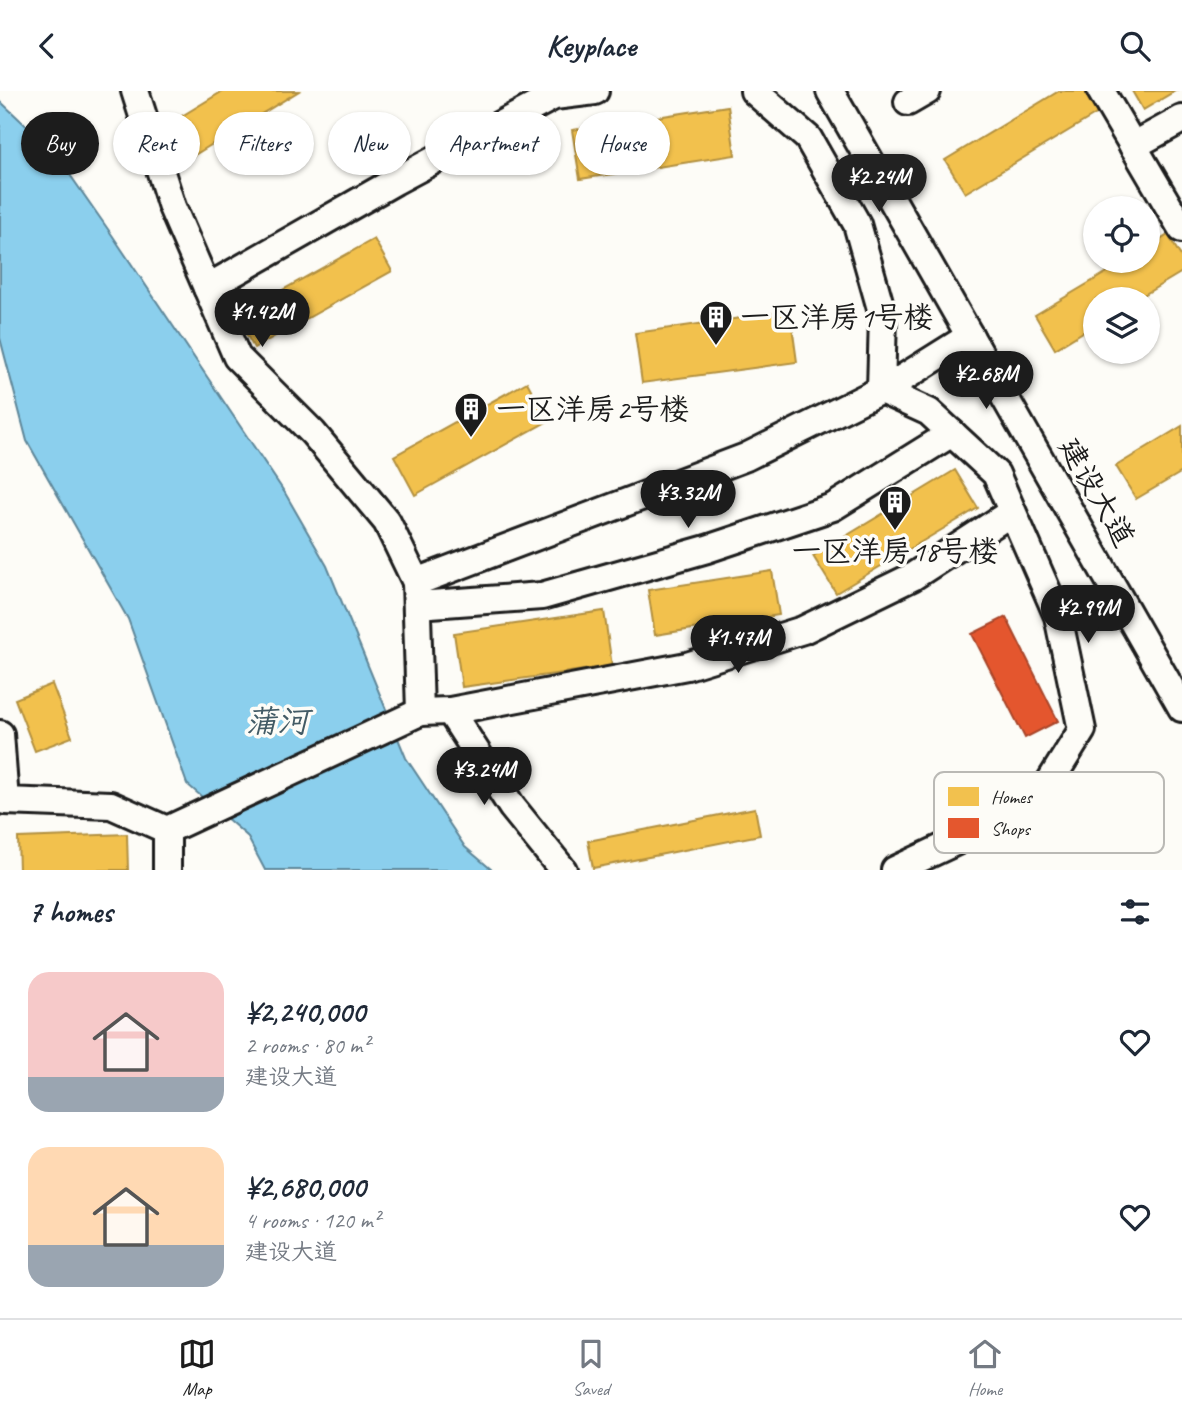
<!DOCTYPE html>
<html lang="en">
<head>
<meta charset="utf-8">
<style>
  :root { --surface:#fff; --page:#f2f2f3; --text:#1f2937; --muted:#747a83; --line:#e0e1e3; --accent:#1c1c1c }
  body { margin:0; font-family:Caveat,"LXGW WenKai TC",sans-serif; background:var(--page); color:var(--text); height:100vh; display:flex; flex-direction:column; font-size:26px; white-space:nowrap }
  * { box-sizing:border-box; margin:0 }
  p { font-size:23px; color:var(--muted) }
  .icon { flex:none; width:38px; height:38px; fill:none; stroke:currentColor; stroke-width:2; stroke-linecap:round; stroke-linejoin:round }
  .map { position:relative; height:779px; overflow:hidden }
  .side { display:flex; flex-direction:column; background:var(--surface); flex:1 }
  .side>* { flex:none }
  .top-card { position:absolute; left:21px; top:21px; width:700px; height:63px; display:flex; gap:14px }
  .tools { position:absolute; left:1083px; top:105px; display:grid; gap:14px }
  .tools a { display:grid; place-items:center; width:77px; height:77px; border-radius:50%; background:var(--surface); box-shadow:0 2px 5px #0004; font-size:35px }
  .price { position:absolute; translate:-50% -60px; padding:0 16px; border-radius:24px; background:var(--accent); color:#fff; font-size:23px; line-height:46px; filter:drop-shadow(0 2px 4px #0008) }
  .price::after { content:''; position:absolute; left:50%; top:42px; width:21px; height:16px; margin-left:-10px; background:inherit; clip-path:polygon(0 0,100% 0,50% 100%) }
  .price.selected { background:#222; color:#fff }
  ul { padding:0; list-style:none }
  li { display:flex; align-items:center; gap:21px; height:175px; padding:0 28px }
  li span { display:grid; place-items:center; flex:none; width:196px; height:140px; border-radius:21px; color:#555 }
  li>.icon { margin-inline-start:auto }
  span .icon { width:84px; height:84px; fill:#fffc; stroke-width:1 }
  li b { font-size:30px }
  h2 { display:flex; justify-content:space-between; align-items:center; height:84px; padding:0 28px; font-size:30px }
  .tag { padding:0 24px; border-radius:32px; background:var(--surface); box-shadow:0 2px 5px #0004; font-size:24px; line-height:63px }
  .tag.selected { background:var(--accent); color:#fff }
  header { display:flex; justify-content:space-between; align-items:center; height:91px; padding:0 28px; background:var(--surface); font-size:32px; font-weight:700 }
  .menu { display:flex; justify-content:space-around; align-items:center; height:98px; border-top:2px solid var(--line); background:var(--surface); font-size:19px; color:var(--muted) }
  .menu a { display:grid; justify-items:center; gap:4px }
  .menu .selected { color:var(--accent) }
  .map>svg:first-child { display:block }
  .water { fill:#8bcfed; stroke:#5f8799; stroke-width:2 }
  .homes { fill:#f2c14e; stroke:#b2903f; stroke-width:2 }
  .shops { fill:#e4572e; stroke:#a84529; stroke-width:2 }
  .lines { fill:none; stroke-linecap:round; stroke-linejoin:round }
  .minor-casing { stroke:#1c1c1c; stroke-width:32 }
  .minor { stroke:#fdfcf7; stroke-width:26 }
  .labels { text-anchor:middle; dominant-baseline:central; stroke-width:7; stroke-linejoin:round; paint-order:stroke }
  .poi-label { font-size:30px; fill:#1c1c1c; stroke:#fdfcf7; text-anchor:start }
  .street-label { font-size:30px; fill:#1c1c1c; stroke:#fdfcf7 }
  .water-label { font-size:32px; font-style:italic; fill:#435b65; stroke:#fdfcf7 }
  .key { fill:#fdfcf7; stroke:#bab9b5; stroke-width:2 }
  .key-label { font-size:19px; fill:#1c1c1c }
</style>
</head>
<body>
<header><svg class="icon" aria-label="back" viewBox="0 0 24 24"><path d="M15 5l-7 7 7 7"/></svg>Keyplace<svg class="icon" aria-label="search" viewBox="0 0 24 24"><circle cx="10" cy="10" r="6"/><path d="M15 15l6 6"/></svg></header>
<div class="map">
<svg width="1182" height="779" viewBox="0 0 1182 779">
  <rect width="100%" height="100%" fill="#fdfcf7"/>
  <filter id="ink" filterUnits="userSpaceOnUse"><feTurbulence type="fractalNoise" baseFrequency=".0143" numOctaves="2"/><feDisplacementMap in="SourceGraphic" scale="14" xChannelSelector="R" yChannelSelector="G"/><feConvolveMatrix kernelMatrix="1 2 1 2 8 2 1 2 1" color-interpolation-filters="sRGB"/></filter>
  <g filter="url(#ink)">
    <polygon class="water" points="0,10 54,61 112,144 285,402 327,475 406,667 465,756 492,779 265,779 247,745 187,693 128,528 27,350 0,247"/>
    <g class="homes">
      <polygon points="223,0 299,0 193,65 172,31"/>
      <polygon points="1059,0 1085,0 1098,22 965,102 945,69"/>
      <polygon points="1132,0 1175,0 1143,19"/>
      <polygon points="728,15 735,64 580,88 572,39"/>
      <polygon points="1168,144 1182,167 1182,181 1137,208 1096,208 1096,233 1055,258 1035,224 1126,170 1148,170 1148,157"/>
      <polygon points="374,148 392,180 254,257 236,225"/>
      <polygon points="790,220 797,271 642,292 635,242"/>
      <polygon points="527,291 548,330 415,404 394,365"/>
      <polygon points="1182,335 1182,381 1136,408 1116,375"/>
      <polygon points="955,379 978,417 836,502 813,465"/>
      <polygon points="772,480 779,524 655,544 648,499"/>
      <polygon points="604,520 612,575 462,596 454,542"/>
      <polygon points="52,593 72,646 35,660 15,608"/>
      <polygon points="755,717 760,744 593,777 588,750"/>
      <polygon points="127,743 128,779 19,779 18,747"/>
    </g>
    <polygon class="shops" points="1006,526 1058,630 1025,647 972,543"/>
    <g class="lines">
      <defs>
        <g id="minor">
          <polyline points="135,0 172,116 237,266 313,342 387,431 416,491"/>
          <polyline points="754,0 808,47 857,133 883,225 881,299 929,321 996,383 1058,525 1082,639 1036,713 895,779"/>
          <polyline points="830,0 1182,617"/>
          <polyline points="1101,0 1182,138"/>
          <polyline points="908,11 927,0"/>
          <polyline points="1133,55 1182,28"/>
          <polyline points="207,197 395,90 554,5 595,0"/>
          <polyline points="417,514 542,505 707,458 833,416 952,342"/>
          <polyline points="450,620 512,716 563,779"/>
          <polyline points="420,621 416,491 746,366 895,292 970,245"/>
          <polyline points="0,643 5,710 111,714 167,739 420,621 450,620 687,575 803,539 912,486 1012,421"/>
          <polyline points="167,779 167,739"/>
        </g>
      </defs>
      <use href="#minor" class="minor-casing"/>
      <use href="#minor" class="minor"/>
    </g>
  </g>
  <defs>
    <symbol id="building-pin" viewBox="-11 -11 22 30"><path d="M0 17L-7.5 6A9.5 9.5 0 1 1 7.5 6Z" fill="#1c1c1c" stroke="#fdfcf7"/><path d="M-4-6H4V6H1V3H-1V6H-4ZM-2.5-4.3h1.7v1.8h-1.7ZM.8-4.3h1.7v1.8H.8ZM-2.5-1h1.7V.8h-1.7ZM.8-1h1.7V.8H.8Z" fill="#fff"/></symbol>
  </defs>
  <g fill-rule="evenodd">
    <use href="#building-pin" x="697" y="207" width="38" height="52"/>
    <use href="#building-pin" x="452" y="299" width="38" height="52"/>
    <use href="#building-pin" x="876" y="392" width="38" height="52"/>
  </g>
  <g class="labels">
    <g class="poi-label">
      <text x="740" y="226">一区洋房1号楼</text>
      <text x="496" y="318">一区洋房2号楼</text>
      <text x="895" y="460" text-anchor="middle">一区洋房18号楼</text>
    </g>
    <g class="street-label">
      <text transform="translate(1097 401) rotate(60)">建设大道</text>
    </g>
    <g class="water-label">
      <text x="277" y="630">蒲河</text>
    </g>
  </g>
  <rect x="934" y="681" width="230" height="81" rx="10" class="key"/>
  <rect x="948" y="696" width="31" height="19" fill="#f2c14e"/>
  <rect x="948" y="727" width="31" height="20" fill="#e4572e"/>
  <g class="key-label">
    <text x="991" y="712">Homes</text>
    <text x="991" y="744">Shops</text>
  </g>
</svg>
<div class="tools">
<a><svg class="icon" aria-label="locate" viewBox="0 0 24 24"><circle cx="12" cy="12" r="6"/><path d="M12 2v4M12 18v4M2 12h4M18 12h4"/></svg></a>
<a><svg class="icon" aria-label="layers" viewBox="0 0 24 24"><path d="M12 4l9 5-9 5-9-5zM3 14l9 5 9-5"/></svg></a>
</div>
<b class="price selected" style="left:879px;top:123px">¥2.24M</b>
<b class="price" style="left:262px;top:258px">¥1.42M</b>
<b class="price" style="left:986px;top:320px">¥2.68M</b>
<b class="price" style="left:688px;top:439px">¥3.32M</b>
<b class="price" style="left:1088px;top:554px">¥2.99M</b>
<b class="price" style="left:738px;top:584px">¥1.47M</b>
<b class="price" style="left:484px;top:716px">¥3.24M</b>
<div class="top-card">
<a class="tag selected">Buy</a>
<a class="tag">Rent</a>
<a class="tag">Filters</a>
<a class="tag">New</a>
<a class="tag">Apartment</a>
<a class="tag">House</a>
</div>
</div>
<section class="side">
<h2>7 homes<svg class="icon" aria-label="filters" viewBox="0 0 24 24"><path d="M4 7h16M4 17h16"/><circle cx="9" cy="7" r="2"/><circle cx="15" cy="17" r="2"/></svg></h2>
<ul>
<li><span style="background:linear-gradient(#f6c9c9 75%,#9aa5b1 0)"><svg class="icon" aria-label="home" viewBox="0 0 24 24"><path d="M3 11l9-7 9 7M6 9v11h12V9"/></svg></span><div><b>¥2,240,000</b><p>2 rooms · 80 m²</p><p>建设大道</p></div><svg class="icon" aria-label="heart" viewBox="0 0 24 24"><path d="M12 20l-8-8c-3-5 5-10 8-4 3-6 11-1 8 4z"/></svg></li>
<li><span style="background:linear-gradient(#ffd9b3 70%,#9aa5b1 0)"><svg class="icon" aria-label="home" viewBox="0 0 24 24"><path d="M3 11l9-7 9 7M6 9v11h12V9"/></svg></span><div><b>¥2,680,000</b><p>4 rooms · 120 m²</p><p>建设大道</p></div><svg class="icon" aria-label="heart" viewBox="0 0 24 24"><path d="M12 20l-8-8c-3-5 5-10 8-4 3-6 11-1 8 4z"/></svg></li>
</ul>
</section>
<nav class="menu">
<a class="selected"><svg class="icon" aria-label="map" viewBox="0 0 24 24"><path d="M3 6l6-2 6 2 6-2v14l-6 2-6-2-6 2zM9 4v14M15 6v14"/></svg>Map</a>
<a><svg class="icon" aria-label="saved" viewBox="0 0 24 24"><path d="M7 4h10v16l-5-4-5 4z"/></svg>Saved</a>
<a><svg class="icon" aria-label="home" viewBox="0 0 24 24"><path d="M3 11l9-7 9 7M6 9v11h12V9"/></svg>Home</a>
</nav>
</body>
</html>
